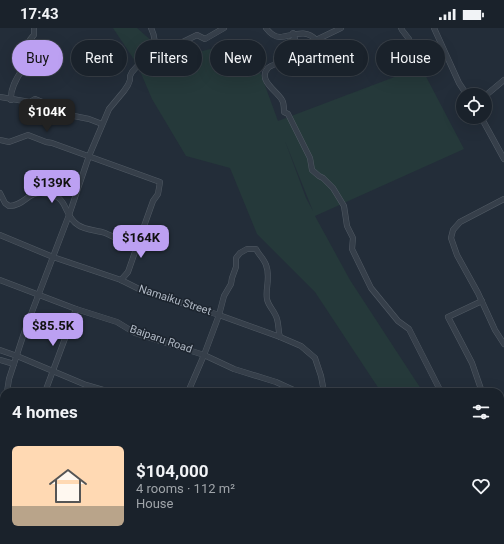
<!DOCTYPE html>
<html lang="en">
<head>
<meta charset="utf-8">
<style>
  :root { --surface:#1a222b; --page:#272f37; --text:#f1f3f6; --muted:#9fa4a9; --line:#383f47; --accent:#bca0f2 }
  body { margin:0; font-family:Roboto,sans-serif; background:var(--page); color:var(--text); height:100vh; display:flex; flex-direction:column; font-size:15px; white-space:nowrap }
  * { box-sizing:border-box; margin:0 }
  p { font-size:13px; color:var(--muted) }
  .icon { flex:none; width:22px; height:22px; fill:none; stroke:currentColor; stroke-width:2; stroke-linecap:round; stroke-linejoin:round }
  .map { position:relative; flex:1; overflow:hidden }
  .panel { position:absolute; left:0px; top:360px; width:504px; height:156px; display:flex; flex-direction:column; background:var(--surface); border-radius:12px 12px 0 0; box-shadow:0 4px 16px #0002,0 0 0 1px var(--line) }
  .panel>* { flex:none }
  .banner { position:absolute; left:12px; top:12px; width:480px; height:36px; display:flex; gap:8px }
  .buttons { position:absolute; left:456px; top:60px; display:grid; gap:8px }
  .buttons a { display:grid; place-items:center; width:36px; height:36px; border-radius:50%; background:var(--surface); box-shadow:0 4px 16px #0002,0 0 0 1px var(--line); font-size:20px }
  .price { position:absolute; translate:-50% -34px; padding:0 9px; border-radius:8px; background:var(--accent); color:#111; font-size:13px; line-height:26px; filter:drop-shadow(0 1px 2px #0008) }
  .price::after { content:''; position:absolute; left:50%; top:24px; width:12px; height:9px; margin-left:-6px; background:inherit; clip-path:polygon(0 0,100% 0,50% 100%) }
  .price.current { background:#222; color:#fff }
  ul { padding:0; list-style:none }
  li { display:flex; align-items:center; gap:12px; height:100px; padding:0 12px }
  li span { display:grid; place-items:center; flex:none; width:112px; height:80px; border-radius:6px; color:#555 }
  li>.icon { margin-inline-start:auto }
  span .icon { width:48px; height:48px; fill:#fffc; stroke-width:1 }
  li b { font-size:17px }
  h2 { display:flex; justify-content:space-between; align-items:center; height:48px; padding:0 12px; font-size:17px }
  .chip { padding:0 14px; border-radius:18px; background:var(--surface); box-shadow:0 4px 16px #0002,0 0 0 1px var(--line); font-size:14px; line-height:36px }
  .chip.current { background:var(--accent); color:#111 }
  .status { display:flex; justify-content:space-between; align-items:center; height:28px; padding:0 20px; background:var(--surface); direction:ltr }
  .status svg { height:11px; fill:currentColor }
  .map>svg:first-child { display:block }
  .medical { fill:#32313e }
  .green { fill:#25393a; fill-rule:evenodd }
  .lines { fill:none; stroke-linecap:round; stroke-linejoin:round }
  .minor-casing { stroke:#515a64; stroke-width:6 }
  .major-casing { stroke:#404853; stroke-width:7 }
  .minor { stroke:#363f4a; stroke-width:5 }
  .major { stroke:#545e6a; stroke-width:6 }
  .labels { text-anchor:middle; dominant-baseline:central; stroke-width:3; stroke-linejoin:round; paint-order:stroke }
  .street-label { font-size:11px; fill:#b1bac6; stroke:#1c242e }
</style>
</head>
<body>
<div class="status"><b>17:43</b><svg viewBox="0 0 49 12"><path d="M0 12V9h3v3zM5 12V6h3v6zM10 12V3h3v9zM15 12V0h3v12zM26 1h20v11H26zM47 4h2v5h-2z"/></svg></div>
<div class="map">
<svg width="504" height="516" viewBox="0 0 504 516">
  <rect width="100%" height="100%" fill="#232d39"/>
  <polygon class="medical" points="0,414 4,416 4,450 0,458"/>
  <path class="green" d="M113,0H137L172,31L248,11L278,93L421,39L464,121L315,188L350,252L423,364H381L315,264L257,206L230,140L186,128L152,71L137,36ZM285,113L313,183L306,170Z"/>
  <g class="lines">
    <defs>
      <g id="minor">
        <path d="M151,0C156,10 155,17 154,27"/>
        <path d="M266,0C269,4 274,9 280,9C292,8 306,0 316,12"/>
        <polyline points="401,0 402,2 409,11"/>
        <polyline points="434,0 459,55 467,67"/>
        <path d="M293,5L295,11L284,17L285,23L276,30V36C273,37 270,38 268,40C257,52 277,63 282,72C284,75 284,80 284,84L288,86L310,130L312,142L319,148L323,150L333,160L344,178L347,198L353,210L352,221L371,260L398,293L409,301L441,364"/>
        <polyline points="318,21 316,18 316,12 341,0"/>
        <polyline points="485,68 504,52"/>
        <polyline points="0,69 30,74 35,71 45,75 53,81 61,81 74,88 89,91 102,96"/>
        <path d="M11,72C10,61 16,51 22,42C23,40 27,37 27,34C30,25 24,16 34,7V0"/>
        <polyline points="481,89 504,131"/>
        <path d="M0,112L9,114L28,107L46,114L52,115L160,154L158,166L153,173L143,201H131L121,212C115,210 110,207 105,205C96,202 85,202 78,197C61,186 71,166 41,165C28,164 24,178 9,178L5,175L0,165"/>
        <polyline points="504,171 460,194 453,202 451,210 457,227 478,265 495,302 504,316"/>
        <polyline points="0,207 53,229 121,252 141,262 219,287 280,309 301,318 315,330 321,348 324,364"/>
        <polyline points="0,252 76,281 117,294 135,305 204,327 234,341 276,354 298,364"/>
        <polyline points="121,252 128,244 143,201"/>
        <polyline points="0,322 17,328 86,357 110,364"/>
        <polyline points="0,332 14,336"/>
        <polyline points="7,364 9,351 25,302 69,187 89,128 109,81 124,63 128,57 130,52 130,48 132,44 140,35 197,7 205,11 224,0"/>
        <polyline points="45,364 76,281"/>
        <path d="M188,364L204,327L219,287L224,268L231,256L232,250L236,239V230L240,225L247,221H256C259,227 264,231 266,237C271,249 265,261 267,271C268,278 275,283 277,291C279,297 278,303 280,309"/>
        <polyline points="482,364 472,335 448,289 482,273"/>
        <polyline points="0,377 4,370"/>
        <polyline points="500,401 504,399"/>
        <polyline points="0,465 4,457"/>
        <polyline points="177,516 179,512"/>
        <polyline points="251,516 253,512"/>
        <polyline points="323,516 324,512"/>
        <polyline points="487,516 504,514"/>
      </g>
      <g id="major">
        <polyline points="0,407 4,409"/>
        <polyline points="277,512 287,516"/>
      </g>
    </defs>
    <use href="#minor" class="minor-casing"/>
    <use href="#major" class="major-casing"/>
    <use href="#minor" class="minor"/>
    <use href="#major" class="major"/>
  </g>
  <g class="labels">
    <g class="street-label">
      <text transform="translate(175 272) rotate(18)">Namaiku Street</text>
      <text transform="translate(161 311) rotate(19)">Baiparu Road</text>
    </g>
  </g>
</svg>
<div class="buttons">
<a><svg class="icon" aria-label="locate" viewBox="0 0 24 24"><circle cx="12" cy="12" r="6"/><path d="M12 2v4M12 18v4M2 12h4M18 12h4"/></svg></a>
</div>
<b class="price current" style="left:47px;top:105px">$104K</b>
<b class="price" style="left:52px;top:176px">$139K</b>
<b class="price" style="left:141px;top:231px">$164K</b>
<b class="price" style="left:53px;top:319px">$85.5K</b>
<div class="banner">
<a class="chip current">Buy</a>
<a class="chip">Rent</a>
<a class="chip">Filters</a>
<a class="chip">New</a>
<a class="chip">Apartment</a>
<a class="chip">House</a>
</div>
<section class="panel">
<h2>4 homes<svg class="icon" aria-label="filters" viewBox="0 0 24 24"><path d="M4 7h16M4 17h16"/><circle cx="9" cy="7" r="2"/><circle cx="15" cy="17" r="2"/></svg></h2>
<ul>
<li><span style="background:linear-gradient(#ffd9b3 75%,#b9a48a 0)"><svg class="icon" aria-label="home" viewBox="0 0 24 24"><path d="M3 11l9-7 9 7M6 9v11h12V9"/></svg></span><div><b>$104,000</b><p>4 rooms · 112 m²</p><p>House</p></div><svg class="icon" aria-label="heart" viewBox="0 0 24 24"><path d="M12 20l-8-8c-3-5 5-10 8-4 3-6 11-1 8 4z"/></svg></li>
</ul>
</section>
</div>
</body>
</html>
